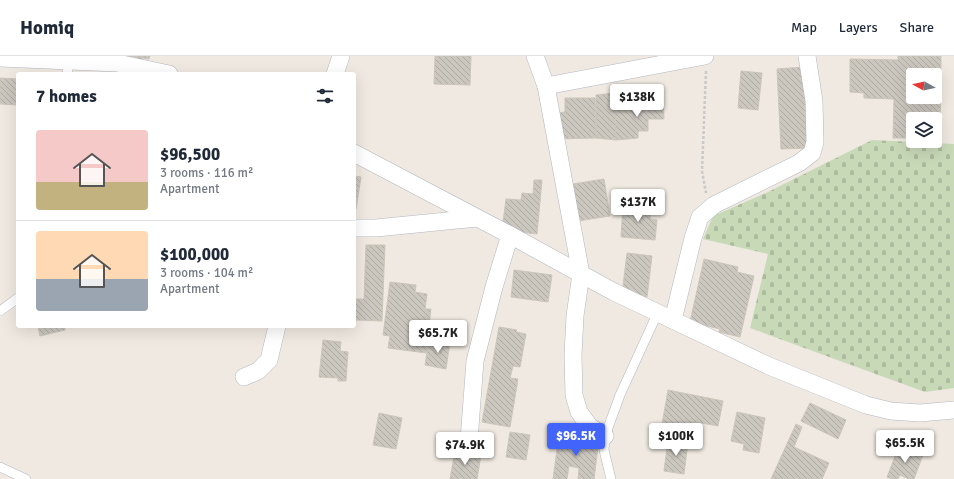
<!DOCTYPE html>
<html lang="en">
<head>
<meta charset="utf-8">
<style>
  :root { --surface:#fff; --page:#f2f2f3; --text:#1f2937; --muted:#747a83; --line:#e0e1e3; --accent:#4264fb }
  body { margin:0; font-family:Signika,sans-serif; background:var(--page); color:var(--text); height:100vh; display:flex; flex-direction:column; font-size:15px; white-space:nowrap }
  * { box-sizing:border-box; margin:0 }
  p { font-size:13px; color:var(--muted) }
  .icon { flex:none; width:22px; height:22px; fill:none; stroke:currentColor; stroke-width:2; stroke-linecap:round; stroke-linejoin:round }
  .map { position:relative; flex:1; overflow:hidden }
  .details { position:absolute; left:16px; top:16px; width:340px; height:256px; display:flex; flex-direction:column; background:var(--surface); border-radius:4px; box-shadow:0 4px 16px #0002 }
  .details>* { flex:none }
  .needle { width:26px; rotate:278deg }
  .buttons { position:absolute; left:906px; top:12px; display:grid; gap:8px }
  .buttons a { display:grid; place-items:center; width:36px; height:36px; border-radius:4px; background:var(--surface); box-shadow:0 4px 16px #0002; font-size:20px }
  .price { position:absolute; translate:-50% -34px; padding:0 9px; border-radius:4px; background:#fff; color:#222; font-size:13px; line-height:26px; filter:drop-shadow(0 1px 2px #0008) }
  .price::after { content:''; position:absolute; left:50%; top:24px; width:12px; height:9px; margin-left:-6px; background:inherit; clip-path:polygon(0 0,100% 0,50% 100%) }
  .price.on { background:var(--accent); color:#fff }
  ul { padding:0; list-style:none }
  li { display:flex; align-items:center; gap:12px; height:100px; padding:0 20px }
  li+li { border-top:1px solid var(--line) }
  li span { display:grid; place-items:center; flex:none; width:112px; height:80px; border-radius:4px; color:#555 }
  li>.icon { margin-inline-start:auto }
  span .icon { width:48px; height:48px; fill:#fffc; stroke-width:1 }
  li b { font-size:17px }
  h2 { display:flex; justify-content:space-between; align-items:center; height:48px; padding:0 20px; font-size:17px }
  header { display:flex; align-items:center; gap:24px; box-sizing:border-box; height:56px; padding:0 20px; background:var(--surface); border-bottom:1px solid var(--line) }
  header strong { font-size:19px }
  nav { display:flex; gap:22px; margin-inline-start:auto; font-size:14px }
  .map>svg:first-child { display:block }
  .cemetery { fill:url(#cemetery-stones) }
  .building { fill:url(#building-back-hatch); stroke:#cbc5ba; fill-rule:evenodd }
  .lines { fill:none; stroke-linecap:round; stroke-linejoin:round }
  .lane-casing { stroke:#b4b7c1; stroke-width:10 }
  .street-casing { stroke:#b4b7c1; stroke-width:18 }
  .path { stroke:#c9c9c9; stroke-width:2.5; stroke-dasharray:3 2; stroke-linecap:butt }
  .lane { stroke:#fff; stroke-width:9 }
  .street { stroke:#fff; stroke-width:17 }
</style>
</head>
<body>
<header>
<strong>Homiq</strong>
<nav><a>Map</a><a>Layers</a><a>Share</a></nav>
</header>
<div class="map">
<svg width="954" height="423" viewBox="0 0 954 423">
  <defs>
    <pattern id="cemetery-stones" width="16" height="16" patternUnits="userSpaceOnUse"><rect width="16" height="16" fill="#c8d9b8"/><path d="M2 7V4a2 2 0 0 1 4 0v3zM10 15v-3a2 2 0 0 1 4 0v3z" fill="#acbb9e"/></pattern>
    <pattern id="building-back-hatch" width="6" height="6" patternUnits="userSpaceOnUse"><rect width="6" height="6" fill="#cbc7bf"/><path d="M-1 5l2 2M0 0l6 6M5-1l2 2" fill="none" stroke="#afaba4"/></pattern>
  </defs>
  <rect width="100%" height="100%" fill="#efe9e1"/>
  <polygon class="cemetery" points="872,84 954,88 954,332 925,336 750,272 768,198 703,183 713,160 766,137"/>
  <g class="building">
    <polygon points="126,0 150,0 149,3 142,2 141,8 134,7 136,1"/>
    <polygon points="435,0 471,0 470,29 434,28"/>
    <path d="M898,0H941L940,83H935V63H913V82H893L894,43L864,42V37L850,36V3L898,4ZM913,19H935V41H913Z"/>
    <polygon points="804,11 808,92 781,93 777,13"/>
    <polygon points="741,15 762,17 758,54 738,52"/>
    <polygon points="0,22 18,23 18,49 0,48"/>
    <polygon points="653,33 654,42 638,44 638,48 615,51 616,84 596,82 596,39"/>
    <polygon points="565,42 595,42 596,82 557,83 557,57 565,56"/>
    <polygon points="663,42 664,63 648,63 648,75 638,75 638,82 616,84 615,51 638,50 638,44"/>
    <polygon points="354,120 361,121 356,153 354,152"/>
    <polygon points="604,123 610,160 578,165 573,128"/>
    <polygon points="534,124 542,124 537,178 502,174 506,143 521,144 522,137 533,138"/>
    <polygon points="623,149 651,150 650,163 657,164 655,184 621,181"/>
    <polygon points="366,189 385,189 382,265 356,264 356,265 354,265 354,243 364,243"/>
    <polygon points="627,197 652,200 647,241 622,238"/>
    <polygon points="704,203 738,211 737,216 754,220 740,281 719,276 720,273 690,266"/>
    <polygon points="514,214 552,219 548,246 511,241"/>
    <polygon points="390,226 416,229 415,236 427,238 425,253 431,253 426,297 388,292 390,280 383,279"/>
    <polygon points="38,270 65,270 65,274 40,280"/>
    <polygon points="499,271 517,274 516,276 526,278 520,311 513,310 510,322 518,323 510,371 482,366"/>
    <polygon points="429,283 450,286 446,313 425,309"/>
    <polygon points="323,284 341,286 340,295 348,296 346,325 338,325 338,322 319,321"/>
    <polygon points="668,334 723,345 718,370 696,366 694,374 662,368"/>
    <polygon points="810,347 846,364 838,383 801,365"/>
    <polygon points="737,356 765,362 759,397 743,394 744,388 731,385"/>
    <polygon points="379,357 402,362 396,393 373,389"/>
    <polygon points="796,368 802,371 794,391 829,407 822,423 771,423"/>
    <polygon points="510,376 530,379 526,404 506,401"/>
    <polygon points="559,379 599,383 594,423 578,423 579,412 569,410 567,423 553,423"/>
    <polygon points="668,384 688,386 684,418 664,415"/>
    <polygon points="899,390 923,399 914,423 909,423 900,419 898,423 892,423 887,421"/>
    <polygon points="455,395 481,399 477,423 450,423"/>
  </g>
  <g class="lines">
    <defs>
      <g id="lane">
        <polyline points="67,18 69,5"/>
        <polyline points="0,255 18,242"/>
        <polyline points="0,411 26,423"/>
        <polyline points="611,423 604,394 605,380 620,339 658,256"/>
      </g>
      <g id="street">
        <polyline points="535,0 546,30 581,218 575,260 573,299 574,339 579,356 590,371 605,380"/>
        <polyline points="0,2 117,7 169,18"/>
        <polyline points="335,18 341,0"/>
        <polyline points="546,30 705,0"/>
        <polyline points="354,97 510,179 614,236 769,310 866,349 891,355 920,357 954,354"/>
        <polyline points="354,172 376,172 477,162"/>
        <polyline points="673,264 693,182 700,161 714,149 799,107 812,97 815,86 814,45 807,0"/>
        <polyline points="244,321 258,315 269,304 277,270"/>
        <polyline points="469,384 475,305 494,231 510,179"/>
      </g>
    </defs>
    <use href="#lane" class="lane-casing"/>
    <use href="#street" class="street-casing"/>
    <polyline class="path" points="706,15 702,115 706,137"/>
    <use href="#lane" class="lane"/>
    <use href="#street" class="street"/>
  </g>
</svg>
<div class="buttons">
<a><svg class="needle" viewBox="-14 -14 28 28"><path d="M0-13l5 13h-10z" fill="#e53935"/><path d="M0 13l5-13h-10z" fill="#747a83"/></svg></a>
<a><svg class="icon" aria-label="layers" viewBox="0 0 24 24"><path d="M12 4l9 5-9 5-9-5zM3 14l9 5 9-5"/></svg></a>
</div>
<b class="price" style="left:637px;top:62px">$138K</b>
<b class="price" style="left:638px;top:167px">$137K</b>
<b class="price" style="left:438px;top:298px">$65.7K</b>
<b class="price on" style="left:576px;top:401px">$96.5K</b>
<b class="price" style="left:676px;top:401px">$100K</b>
<b class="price" style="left:905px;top:408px">$65.5K</b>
<b class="price" style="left:465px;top:410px">$74.9K</b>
<section class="details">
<h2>7 homes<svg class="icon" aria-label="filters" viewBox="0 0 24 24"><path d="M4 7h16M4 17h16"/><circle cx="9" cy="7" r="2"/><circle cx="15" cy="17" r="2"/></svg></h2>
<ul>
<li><span style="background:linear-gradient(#f6c9c9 65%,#c2b280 0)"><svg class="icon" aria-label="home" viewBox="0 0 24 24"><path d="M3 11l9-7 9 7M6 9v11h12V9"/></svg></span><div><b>$96,500</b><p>3 rooms · 116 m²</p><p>Apartment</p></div></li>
<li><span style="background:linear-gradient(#ffd9b3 60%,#9aa5b1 0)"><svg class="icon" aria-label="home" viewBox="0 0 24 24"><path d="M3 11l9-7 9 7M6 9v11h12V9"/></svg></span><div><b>$100,000</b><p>3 rooms · 104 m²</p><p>Apartment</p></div></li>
</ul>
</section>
</div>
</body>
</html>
